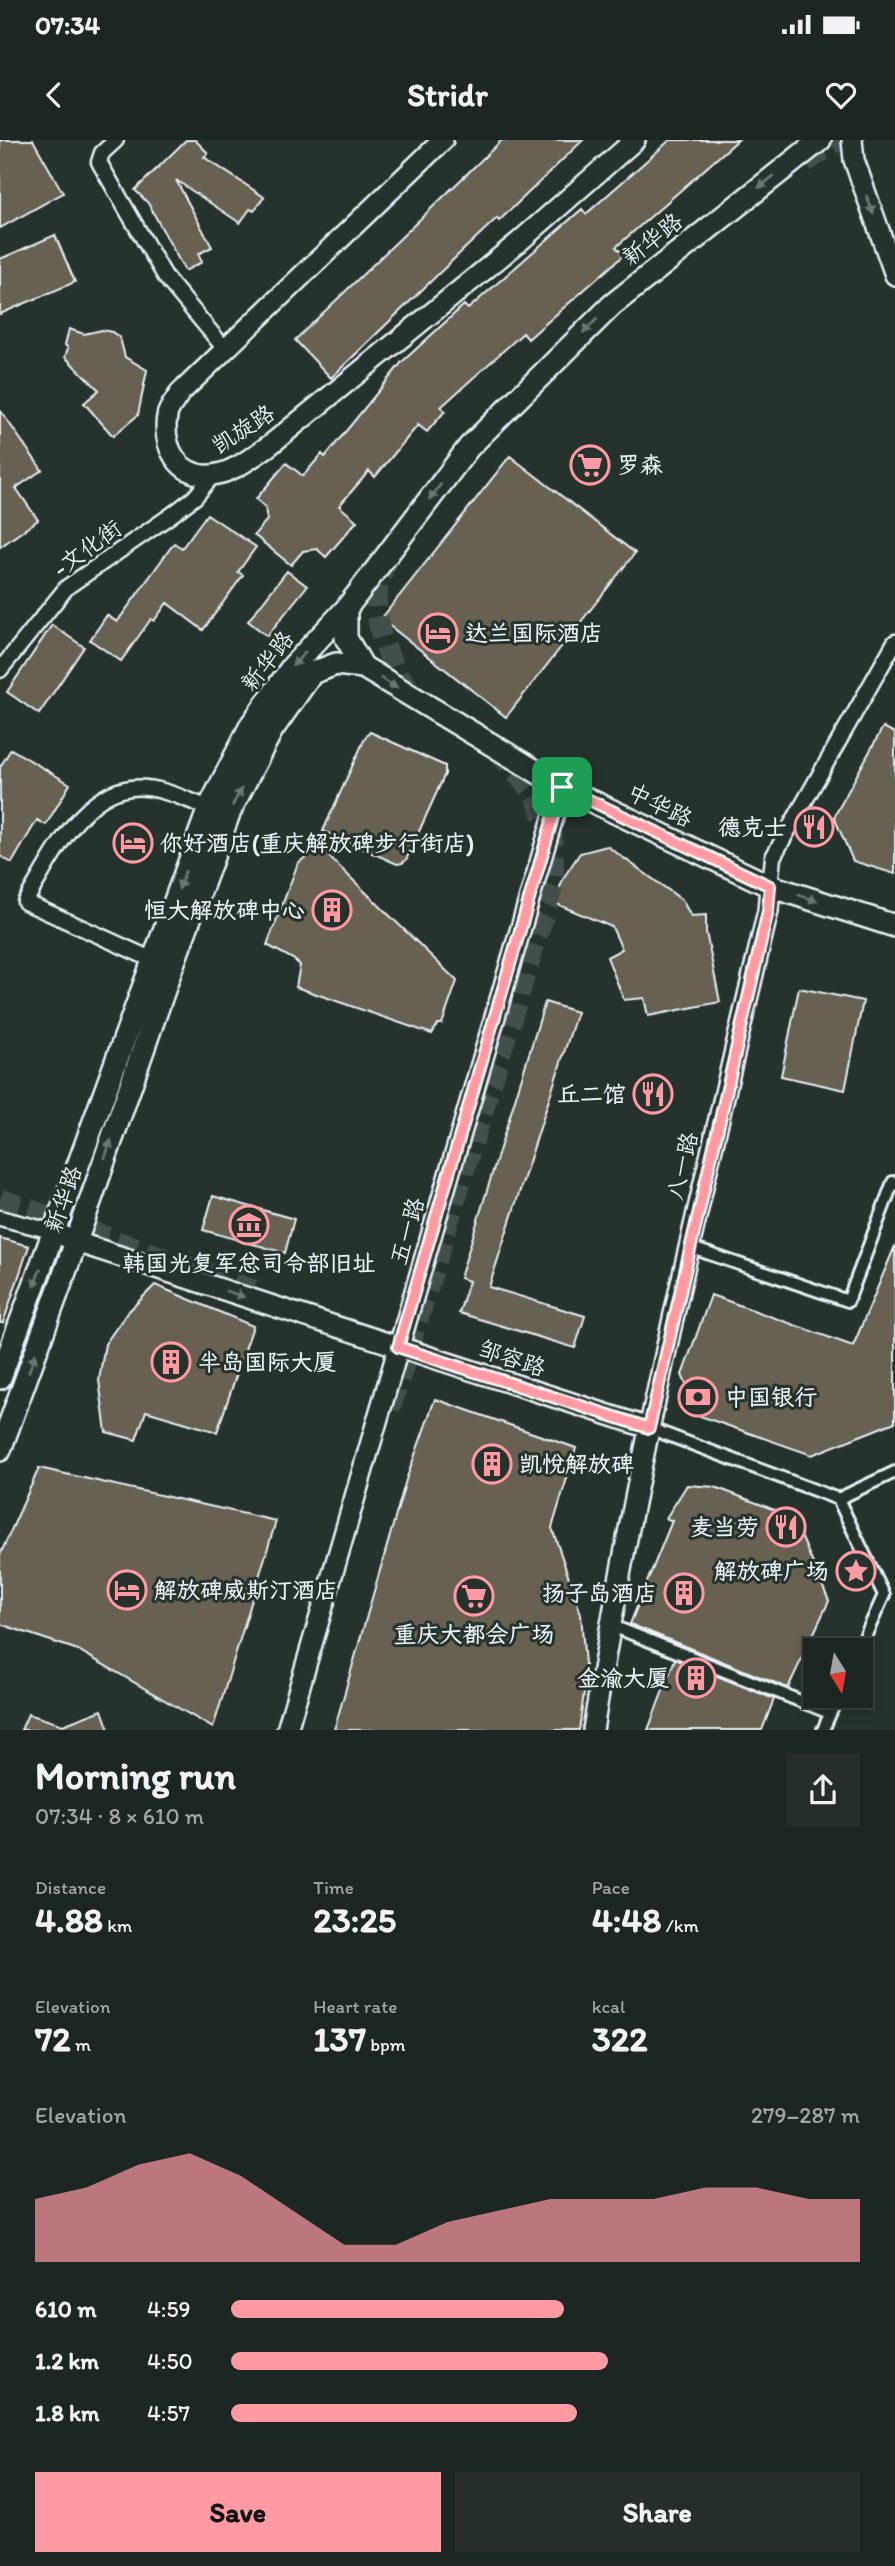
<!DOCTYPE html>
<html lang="en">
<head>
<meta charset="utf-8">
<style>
	body { margin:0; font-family:Itim,"LXGW WenKai TC",sans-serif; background:#252e2a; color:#f1f3f6; height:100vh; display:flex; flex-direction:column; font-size:26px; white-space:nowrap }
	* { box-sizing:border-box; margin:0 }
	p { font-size:23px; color:#a0a5a5 }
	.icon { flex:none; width:38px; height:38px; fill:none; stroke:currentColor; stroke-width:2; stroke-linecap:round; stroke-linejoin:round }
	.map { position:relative; height:1590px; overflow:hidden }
	.details { display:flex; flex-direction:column; background:#1c2622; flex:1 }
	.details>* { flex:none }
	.needle { width:46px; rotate:169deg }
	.tools { position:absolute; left:803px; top:1498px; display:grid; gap:14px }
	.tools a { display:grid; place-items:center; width:70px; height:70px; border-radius:0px; background:#1c2622; box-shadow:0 4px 10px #0003,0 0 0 2px #3a4340; font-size:35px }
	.pin { position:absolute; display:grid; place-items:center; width:60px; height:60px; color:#fff; margin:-30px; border-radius:14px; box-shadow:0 4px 10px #0006 }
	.round { display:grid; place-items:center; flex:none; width:74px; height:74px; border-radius:0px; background:#252e2a }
	.headline { display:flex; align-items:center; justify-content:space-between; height:119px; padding:0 35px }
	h1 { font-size:38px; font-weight:700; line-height:52px }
	.metrics { display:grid; grid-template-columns:repeat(3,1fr); gap:10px; height:119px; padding:7px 35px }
	.metrics div { display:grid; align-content:center }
	.metrics b { font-size:35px; font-weight:700 }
	.metrics small { font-size:19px; font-weight:400 }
	.metrics p { font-size:19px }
	.chart { height:196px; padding:14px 35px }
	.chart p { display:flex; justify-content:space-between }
	.chart svg { width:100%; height:126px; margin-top:7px; fill:#ff9aa2; opacity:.7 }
	.cta { display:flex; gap:14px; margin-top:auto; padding:14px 35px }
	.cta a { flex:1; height:80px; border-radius:0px; background:#ff9aa2; color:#111; font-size:28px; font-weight:700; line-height:80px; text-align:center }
	.cta a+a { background:#252e2a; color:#f1f3f6 }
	ul { padding:0 35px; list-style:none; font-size:23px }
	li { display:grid; grid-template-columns:112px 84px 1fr; align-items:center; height:52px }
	li i { height:18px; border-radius:9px; background:#ff9aa2 }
	.status { display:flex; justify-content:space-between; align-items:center; height:49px; padding:0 35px; background:#1c2622; direction:ltr }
	.status svg { height:19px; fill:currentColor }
	header { display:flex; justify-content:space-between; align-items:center; height:91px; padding:0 35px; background:#1c2622; font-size:32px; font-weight:700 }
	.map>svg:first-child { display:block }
	.building { fill:#686151; stroke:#e8f1f8; stroke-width:2 }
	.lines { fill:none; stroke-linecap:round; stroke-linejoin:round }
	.secondary-tunnel { stroke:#43504b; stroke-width:21; stroke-dasharray:21 10; stroke-linecap:butt }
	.pedestrian-casing { stroke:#e8f1f8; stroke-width:16 }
	.minor-casing { stroke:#e8f1f8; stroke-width:19 }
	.tertiary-casing { stroke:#e8f1f8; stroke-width:24 }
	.secondary-casing { stroke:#e8f1f8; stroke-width:26 }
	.pedestrian { stroke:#26332d; stroke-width:10 }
	.minor { stroke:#26332d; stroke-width:14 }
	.tertiary { stroke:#26332d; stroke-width:19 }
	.secondary { stroke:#26332d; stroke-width:21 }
	.oneway { fill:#6a7674 }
	.route-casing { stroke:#fff; stroke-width:14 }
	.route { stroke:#ff9aa2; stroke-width:9 }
	.labels { text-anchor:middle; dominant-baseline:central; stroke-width:6; stroke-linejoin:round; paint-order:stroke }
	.street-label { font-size:23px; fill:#e8f1f8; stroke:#26332d }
	.poi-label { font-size:23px; font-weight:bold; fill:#e8f1f8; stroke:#26332d; text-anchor:start }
</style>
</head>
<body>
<div class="status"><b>07:34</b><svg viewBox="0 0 49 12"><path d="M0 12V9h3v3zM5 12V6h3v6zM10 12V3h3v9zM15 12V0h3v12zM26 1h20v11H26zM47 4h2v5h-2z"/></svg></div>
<header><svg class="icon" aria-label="back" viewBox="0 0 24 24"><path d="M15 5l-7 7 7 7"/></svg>Stridr<svg class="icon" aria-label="heart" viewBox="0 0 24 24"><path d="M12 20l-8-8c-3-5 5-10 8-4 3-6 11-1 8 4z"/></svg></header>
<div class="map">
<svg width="895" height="1590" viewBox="0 0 895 1590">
	<rect width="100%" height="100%" fill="#26332d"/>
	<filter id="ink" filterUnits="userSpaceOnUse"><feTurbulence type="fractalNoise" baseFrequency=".0143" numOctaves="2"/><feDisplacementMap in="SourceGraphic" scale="14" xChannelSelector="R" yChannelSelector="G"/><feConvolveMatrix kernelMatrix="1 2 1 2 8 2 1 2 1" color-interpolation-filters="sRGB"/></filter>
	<g filter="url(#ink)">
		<path class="building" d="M0,0H33L63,53L0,88Z
			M186,0H195L208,13L204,17L264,57L254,71L250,69L240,83L176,40L212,107L198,114L202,122L185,131L148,63L135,50Z
			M502,0H583L499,81L497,78L458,115L331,238L295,200Z
			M670,0H738L616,107L624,115L528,199L523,193L441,267L445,271L427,292L418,285L375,337L369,331L339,366L357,381L326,417L317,409L303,411L291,425L254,395L267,380L265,367L256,359L286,323L303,336L322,314L325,317L402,222L464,165L468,169L582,69L586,74Z
			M55,95L75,142L0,174V119Z
			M69,189L84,194L102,190L112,192L120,198L125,217L147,230L138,275L113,296L84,263L99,250L65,217L68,208L65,205Z
			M0,270L42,330L16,348L38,380L0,407Z
			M510,316L635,413L506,577L381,479Z
			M207,374L256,407L238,432L243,435L203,490L167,463L154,481L151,479L121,521L90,500L107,475L117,482L174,403L182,408Z
			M287,431L307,446L267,496L248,481Z
			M52,485L84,507L39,574L7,552Z
			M883,587L895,593V734L853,721L834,677Z
			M370,592L445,626V634L406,720L402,723L397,724L323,691L365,598Z
			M11,609L70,644L46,685L37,680L12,723L0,716V627Z
			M607,706L682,760L691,776L706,775V792L720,862L648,876L644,858L624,860L607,817L622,809L612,787L554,763L564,737L580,713Z
			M319,707L457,841L442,884H438L432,894L296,847L300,825L293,819L267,805L298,723Z
			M799,848L863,861L845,950L781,936Z
			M545,862L577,872L489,1147L585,1176L575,1208L459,1173L469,1141L460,1138Z
			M213,1056L294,1079L285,1113L203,1090Z
			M0,1098L29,1106L3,1183H0Z
			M895,1106V1282L812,1315L700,1276L682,1235L711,1155L853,1206Z
			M155,1145L253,1186L217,1292L146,1271L136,1300L106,1292L99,1240L105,1204L127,1173Z
			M435,1259L576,1308L552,1388L581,1474L586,1538L579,1590H334L406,1340Z
			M39,1328L276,1381L213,1588L78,1510L0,1484V1415Z
			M687,1345L715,1347L793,1377L829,1461L788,1548L630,1484L672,1381L666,1378Z
			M675,1519L774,1559L762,1590H648Z
			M102,1570L109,1590H21L28,1574L63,1585Z"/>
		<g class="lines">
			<path class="secondary-tunnel" d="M806,22L839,0
				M389,417C361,464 385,523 418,560
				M0,1059L262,1153
				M390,1269L554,742L552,696L535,656L498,611"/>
			<g class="pedestrian-casing">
				<path id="pedestrian" d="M689,1107L848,1161L893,1042L895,1043
					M649,1288L838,1359L884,1455
					M838,1359L895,1332
					M610,1485L830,1573
					M859,1510L884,1455
					M823,1590L838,1556"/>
			</g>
			<g class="minor-casing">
				<path id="minor" d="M116,0L102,13L99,22L166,138L225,209
					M0,530L67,447L170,376L195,357L213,335
					M770,746L773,717L895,502
					M153,820L25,762C52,718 86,640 147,648C168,650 189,661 209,668
					M0,1078L55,1092"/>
			</g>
			<g class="tertiary-casing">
				<path id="tertiary" d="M443,0L180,253C176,260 168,268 167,276C162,306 178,338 212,335C233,333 252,317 270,305L520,101L635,0
					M852,0L854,20L895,135
					M55,1092L76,1102L649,1288
					M287,1590L562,647
					M593,1590C637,1314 704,1042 768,771L770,746"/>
			</g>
			<g class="secondary-casing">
				<path id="secondary" d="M346,469V498L363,527L562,647L770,746L895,786
					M0,1238L209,668L251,585L292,527L346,469L469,307L612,165L820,0
					M0,1310L76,1102L172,827L230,671L272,590L312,533L336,524L363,527"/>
			</g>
			<use href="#pedestrian" class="pedestrian"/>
			<use href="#minor" class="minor"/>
			<use href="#tertiary" class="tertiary"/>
			<use href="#secondary" class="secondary"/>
		</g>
		<defs><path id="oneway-solid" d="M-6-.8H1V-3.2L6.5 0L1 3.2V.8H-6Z" transform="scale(1.75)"/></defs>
		<g class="oneway">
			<use href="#oneway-solid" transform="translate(766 42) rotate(142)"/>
			<use href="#oneway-solid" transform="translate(870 65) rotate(70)"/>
			<use href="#oneway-solid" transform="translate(590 186) rotate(135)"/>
			<use href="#oneway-solid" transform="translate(435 352) rotate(127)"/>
			<use href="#oneway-solid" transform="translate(299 519) rotate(133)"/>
			<use href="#oneway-solid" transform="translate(389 543) rotate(31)"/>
			<use href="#oneway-solid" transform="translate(237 657) rotate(-62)"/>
			<use href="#oneway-solid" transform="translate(182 740) rotate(110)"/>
			<use href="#oneway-solid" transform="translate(808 758) rotate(18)"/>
			<use href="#oneway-solid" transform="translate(108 1009) rotate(-71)"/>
			<use href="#oneway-solid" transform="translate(37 1138) rotate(111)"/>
			<use href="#oneway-solid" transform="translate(235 1154) rotate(18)"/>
			<use href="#oneway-solid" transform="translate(32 1223) rotate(-70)"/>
		</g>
	</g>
	<g class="lines" filter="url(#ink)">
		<g class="route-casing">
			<path id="route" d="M562,647L770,746L768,771L649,1288L398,1207Z"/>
		</g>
		<use href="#route" class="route"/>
	</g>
	<defs>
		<g id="supermarket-ring" transform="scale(2.0125)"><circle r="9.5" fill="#26332d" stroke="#ff9aa2" stroke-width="1.5"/><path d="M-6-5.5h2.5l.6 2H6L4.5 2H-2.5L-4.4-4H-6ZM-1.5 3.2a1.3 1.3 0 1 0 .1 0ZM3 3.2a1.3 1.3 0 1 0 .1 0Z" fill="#ff9aa2"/></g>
		<g id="hotel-ring" transform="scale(2.0125)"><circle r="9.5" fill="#26332d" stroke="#ff9aa2" stroke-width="1.5"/><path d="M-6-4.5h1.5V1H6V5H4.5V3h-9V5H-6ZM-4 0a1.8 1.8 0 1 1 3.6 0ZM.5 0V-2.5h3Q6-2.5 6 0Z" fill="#ff9aa2"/></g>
		<g id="restaurant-ring" transform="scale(2.0125)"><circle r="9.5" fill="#26332d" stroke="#ff9aa2" stroke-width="1.5"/><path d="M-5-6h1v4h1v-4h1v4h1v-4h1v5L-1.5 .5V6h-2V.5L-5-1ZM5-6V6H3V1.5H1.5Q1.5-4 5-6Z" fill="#ff9aa2"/></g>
		<g id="building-ring" transform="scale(2.0125)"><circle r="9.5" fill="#26332d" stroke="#ff9aa2" stroke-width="1.5"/><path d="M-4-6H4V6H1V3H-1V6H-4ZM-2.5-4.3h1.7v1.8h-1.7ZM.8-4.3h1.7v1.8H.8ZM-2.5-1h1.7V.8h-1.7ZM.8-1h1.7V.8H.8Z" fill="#ff9aa2"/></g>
		<g id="museum-ring" transform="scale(2.0125)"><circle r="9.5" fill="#26332d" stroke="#ff9aa2" stroke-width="1.5"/><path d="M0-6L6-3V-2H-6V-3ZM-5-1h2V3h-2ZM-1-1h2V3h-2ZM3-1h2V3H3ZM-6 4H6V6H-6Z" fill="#ff9aa2"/></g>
		<g id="bank-ring" transform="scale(2.0125)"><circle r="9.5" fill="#26332d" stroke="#ff9aa2" stroke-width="1.5"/><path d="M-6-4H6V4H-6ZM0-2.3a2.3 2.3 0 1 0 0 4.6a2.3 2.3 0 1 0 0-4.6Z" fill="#ff9aa2"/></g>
		<g id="sight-ring" transform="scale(2.0125)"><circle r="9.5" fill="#26332d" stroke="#ff9aa2" stroke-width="1.5"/><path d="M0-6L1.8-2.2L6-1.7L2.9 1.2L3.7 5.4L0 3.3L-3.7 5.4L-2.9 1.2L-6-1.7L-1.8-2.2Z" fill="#ff9aa2"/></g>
	</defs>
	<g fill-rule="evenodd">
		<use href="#supermarket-ring" x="590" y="325"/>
		<use href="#hotel-ring" x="438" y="493"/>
		<use href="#restaurant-ring" x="814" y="687"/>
		<use href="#hotel-ring" x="133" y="703"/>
		<use href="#building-ring" x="332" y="770"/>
		<use href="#restaurant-ring" x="653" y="954"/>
		<use href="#museum-ring" x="249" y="1085"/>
		<use href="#building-ring" x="171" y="1222"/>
		<use href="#bank-ring" x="698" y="1257"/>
		<use href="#building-ring" x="492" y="1324"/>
		<use href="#restaurant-ring" x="786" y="1387"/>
		<use href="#sight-ring" x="856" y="1431"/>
		<use href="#hotel-ring" x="127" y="1450"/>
		<use href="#building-ring" x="684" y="1453"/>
		<use href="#supermarket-ring" x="474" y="1456"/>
		<use href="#building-ring" x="696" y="1538"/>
	</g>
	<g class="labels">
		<g class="street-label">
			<text transform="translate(652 99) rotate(-38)">新华路</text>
			<text transform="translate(243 289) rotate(-33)">凯旋路</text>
			<text transform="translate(87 408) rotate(-36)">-文化街</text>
			<text transform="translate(267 521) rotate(-52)">新华路</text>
			<text transform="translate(660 665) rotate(26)">中华路</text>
			<text transform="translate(682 1026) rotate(-77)">八一路</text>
			<text transform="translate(63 1059) rotate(-71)">新华路</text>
			<text transform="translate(407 1091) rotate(-74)">五一路</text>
			<text transform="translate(512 1218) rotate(18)">邹容路</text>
		</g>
		<g class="poi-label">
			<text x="617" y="325">罗森</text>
			<text x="465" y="493">达兰国际酒店</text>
			<text x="787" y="687" text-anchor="end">德克士</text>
			<text x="160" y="703">你好酒店(重庆解放碑步行街店)</text>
			<text x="305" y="770" text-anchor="end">恒大解放碑中心</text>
			<text x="626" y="954" text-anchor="end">丘二馆</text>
			<text x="249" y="1123" text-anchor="middle">韩国光复军总司令部旧址</text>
			<text x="198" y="1222">半岛国际大厦</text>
			<text x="725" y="1257">中国银行</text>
			<text x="519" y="1324">凯悦解放碑</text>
			<text x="759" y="1387" text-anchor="end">麦当劳</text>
			<text x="829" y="1431" text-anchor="end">解放碑广场</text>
			<text x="154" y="1450">解放碑威斯汀酒店</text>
			<text x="657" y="1453" text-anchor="end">扬子岛酒店</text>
			<text x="474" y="1494" text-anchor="middle">重庆大都会广场</text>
			<text x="669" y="1538" text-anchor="end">金渝大厦</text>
		</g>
	</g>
</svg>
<div class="tools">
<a><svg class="needle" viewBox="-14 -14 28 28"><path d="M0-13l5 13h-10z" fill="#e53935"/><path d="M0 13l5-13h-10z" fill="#a0a5a5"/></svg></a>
</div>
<div class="pin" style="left:562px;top:647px;background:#1e9e55"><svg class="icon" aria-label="arrive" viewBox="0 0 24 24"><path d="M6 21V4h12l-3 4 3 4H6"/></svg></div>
</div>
<section class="details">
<div class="headline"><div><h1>Morning run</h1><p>07:34 · 8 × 610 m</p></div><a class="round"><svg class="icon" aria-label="share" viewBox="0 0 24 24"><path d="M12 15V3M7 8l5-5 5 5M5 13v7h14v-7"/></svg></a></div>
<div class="metrics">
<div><p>Distance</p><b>4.88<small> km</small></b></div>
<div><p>Time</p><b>23:25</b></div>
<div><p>Pace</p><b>4:48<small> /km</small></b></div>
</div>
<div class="metrics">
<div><p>Elevation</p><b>72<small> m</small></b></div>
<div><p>Heart rate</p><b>137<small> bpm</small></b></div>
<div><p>kcal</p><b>322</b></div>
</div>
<div class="chart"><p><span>Elevation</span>279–287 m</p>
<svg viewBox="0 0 160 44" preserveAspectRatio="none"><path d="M0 44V22L10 18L20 10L30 6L40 14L50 26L60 38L70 38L80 30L90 26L100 22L110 22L120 22L130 18L140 18L150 22L160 22V44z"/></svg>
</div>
<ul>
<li><b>610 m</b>4:59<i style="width:53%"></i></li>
<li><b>1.2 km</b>4:50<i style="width:60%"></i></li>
<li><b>1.8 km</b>4:57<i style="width:55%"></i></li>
</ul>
<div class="cta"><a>Save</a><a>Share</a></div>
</section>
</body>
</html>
